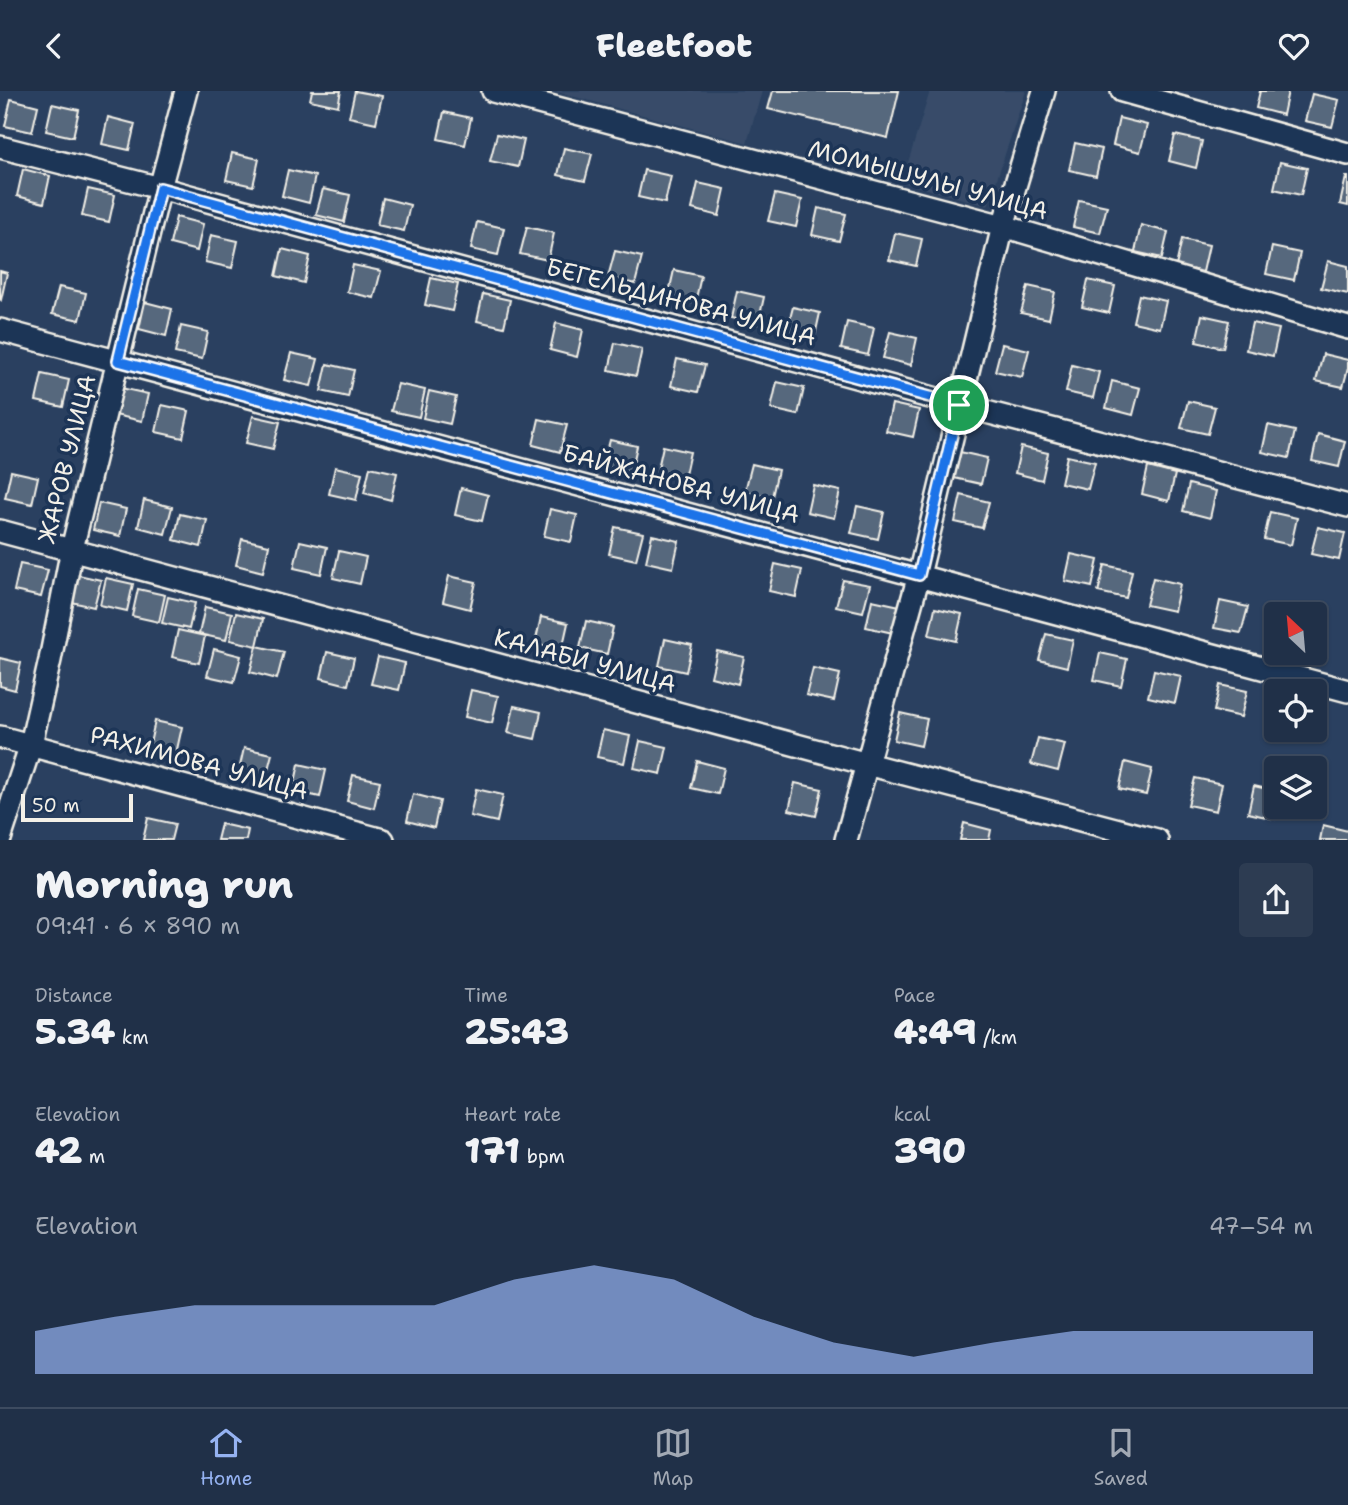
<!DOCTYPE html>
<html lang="en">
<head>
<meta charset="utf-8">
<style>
	body { margin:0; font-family:"Shantell Sans",sans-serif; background:#2d3c52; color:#f1f3f6; height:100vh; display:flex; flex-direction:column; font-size:26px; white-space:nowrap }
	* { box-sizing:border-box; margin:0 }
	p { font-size:23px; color:#a2a9b4 }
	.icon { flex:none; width:38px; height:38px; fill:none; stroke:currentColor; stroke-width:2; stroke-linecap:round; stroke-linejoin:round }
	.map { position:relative; height:749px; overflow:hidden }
	.sheet { display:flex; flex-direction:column; background:#203048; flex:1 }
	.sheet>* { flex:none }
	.needle { width:46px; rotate:334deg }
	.fabs { position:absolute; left:1264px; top:511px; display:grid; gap:14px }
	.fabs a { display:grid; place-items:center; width:63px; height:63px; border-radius:7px; background:#203048; box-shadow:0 2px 5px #0004,0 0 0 2px #3d4b60; font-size:35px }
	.scale { position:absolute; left:21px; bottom:18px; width:112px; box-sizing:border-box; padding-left:7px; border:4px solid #f4f1e8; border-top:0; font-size:19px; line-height:24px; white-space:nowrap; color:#f4f1e8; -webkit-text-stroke:5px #1d3557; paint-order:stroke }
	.pin { position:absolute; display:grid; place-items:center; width:60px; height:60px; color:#fff; margin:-30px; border:4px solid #fff; border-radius:50%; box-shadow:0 2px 7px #0007 }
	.round { display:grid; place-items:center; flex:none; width:74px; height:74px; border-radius:7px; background:#2d3c52 }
	.head { display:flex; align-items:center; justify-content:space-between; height:119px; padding:0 35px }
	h1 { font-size:38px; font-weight:800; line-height:52px }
	.figures { display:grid; grid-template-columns:repeat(3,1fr); gap:10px; height:119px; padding:7px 35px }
	.figures div { display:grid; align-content:center }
	.figures b { font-size:35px; font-weight:800 }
	.figures small { font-size:19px; font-weight:400 }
	.figures p { font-size:19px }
	.chart { height:196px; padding:14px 35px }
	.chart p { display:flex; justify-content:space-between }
	.chart svg { width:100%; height:126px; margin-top:7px; fill:#95b2f1; opacity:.7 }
	header { display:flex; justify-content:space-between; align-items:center; height:91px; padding:0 35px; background:#203048; font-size:32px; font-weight:800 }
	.dock { display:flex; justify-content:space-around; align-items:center; height:98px; border-top:2px solid #3d4b60; background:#203048; font-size:19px; color:#a2a9b4 }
	.dock a { display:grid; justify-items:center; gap:4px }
	.dock .active { color:#95b2f1 }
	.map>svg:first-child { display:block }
	.built { fill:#374c69 }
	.building { fill:#56677d; stroke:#f4f1e8; stroke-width:2 }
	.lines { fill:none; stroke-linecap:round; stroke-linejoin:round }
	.minor-casing { stroke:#f4f1e8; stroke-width:26 }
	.minor { stroke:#1d3557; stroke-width:21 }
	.route-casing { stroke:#fff; stroke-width:14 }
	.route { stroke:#1a73e8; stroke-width:9 }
	.labels { text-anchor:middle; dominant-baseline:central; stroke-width:7; stroke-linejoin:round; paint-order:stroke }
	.street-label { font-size:24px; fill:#f4f1e8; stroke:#1d3557 }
</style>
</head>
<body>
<header><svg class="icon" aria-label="back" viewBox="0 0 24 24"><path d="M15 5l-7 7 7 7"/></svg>Fleetfoot<svg class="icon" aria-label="heart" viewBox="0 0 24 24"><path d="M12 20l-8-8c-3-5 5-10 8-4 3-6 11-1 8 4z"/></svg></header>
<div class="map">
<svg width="1348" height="749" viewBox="0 0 1348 749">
	<rect width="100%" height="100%" fill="#2a4060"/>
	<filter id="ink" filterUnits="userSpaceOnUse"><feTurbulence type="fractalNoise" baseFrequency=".0143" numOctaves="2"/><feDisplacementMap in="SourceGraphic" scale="14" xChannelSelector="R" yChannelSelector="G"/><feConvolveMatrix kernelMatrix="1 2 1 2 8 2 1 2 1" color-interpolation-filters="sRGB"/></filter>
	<g filter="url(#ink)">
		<path class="built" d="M553,0H762L747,52Z
			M930,0H1026L988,115L902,91Z"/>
		<path class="building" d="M312,0H341L338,15L310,9Z
			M355,0L382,5L376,32L349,26Z
			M773,0H899L888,47L768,18Z
			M1260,0H1288L1283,24L1256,17Z
			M1312,3L1339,9L1332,36L1305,30Z
			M11,8L38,15L32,41L5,35Z
			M52,13L79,19L73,46L46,40Z
			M444,21L471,27L465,54L438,48Z
			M108,26L135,33L129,59L102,53Z
			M1119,27L1147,34L1140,61L1113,54Z
			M497,43L524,49L518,76L490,70Z
			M1175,44L1202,50L1196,77L1169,70Z
			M1075,52L1102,58L1096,85L1069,79Z
			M564,57L592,63L585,90L558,84Z
			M232,62L259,68L253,95L226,89Z
			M1280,71L1307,77L1301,104L1274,98Z
			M23,78L50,85L44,112L17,105Z
			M288,79L315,85L309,112L282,105Z
			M644,79L671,85L665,112L638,106Z
			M1346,86H1348V115L1340,113Z
			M698,92L725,98L719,125L692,118Z
			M88,98L115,104L109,131L82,125Z
			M323,98L350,104L344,131L316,124Z
			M775,103L802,109L796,136L768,130Z
			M383,107L410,114L404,140L377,134Z
			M1079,109L1107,115L1100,142L1073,136Z
			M818,117L846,123L839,150L812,144Z
			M176,126L203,133L197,160L170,153Z
			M477,131L504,137L498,164L471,158Z
			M1141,134L1168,141L1162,167L1135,161Z
			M527,136L554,142L548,169L520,163Z
			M895,142L922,148L916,175L889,169Z
			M211,144L238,150L232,177L205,171Z
			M1182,148L1209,154L1203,181L1176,175Z
			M1272,156L1300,162L1294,189L1266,183Z
			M282,158L310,165L304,192L276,185Z
			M615,160L642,166L635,193L608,186Z
			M1328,170L1348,175V203L1321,197Z
			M353,174L381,180L374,207L347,201Z
			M674,179L701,185L695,212L668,206Z
			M0,180L7,182L1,209L0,208Z
			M431,187L458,193L452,220L425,214Z
			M1088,189L1115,195L1109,222L1082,216Z
			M1028,195L1055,201L1049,228L1021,222Z
			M59,196L86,202L80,229L52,223Z
			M737,200L764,206L758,233L731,227Z
			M483,203L510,209L504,236L477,230Z
			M1139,204L1166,210L1160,237L1133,231Z
			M145,211L172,218L166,245L139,238Z
			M793,216L820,222L814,249L786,243Z
			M1202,224L1229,230L1223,257L1196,251Z
			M847,231L874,237L868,264L841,258Z
			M556,232L583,239L577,266L550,259Z
			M1252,232L1279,238L1273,265L1246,259Z
			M181,235L208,241L202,268L175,262Z
			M890,241L917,247L911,274L883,267Z
			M615,252L642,258L636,285L609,279Z
			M1002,253L1029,259L1022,286L995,280Z
			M291,262L318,268L311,295L284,289Z
			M1323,263L1348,269V277L1343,296L1316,290Z
			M677,268L705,274L698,301L671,295Z
			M327,273L354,279L348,306L321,300Z
			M1072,274L1099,281L1093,307L1066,301Z
			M42,283L69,289L63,316L36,310Z
			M1112,290L1140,297L1133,324L1106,317Z
			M777,291L804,297L798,324L771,318Z
			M398,293L425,299L419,326L391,320Z
			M121,297L148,303L142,330L115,324Z
			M429,300L456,306L450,333L423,327Z
			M1188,310L1215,316L1208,343L1181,337Z
			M892,313L919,319L913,346L886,340Z
			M162,314L189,320L183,347L156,341Z
			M253,325L280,331L273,358L246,352Z
			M539,328L567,334L560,361L533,354Z
			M1268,334L1295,340L1289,367L1262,361Z
			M1318,343L1345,350L1339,376L1312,370Z
			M610,349L637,355L631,382L603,376Z
			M663,355L690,361L684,388L657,382Z
			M1021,356L1048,362L1042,389L1015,382Z
			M960,361L987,367L981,393L954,387Z
			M1067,365L1095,371L1088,398L1061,392Z
			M752,373L778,379L772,406L745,400Z
			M335,376L362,382L356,409L329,403Z
			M370,376L397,382L391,409L364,402Z
			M1148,376L1175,383L1169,410L1142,403Z
			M11,380L38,386L32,413L5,407Z
			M1189,393L1216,400L1210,427L1183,420Z
			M813,394L840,400L834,427L807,421Z
			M461,397L488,404L482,430L455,424Z
			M961,404L989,411L982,437L955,431Z
			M144,409L172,416L165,443L138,436Z
			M99,412L126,418L120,445L93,439Z
			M857,415L884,421L878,448L851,442Z
			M550,418L577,424L571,451L544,445Z
			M1270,421L1297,427L1291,454L1264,448Z
			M180,423L207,429L201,456L174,449Z
			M615,436L643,442L636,469L609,463Z
			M1318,436L1345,442L1339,469L1311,463Z
			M652,444L679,450L673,477L646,471Z
			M242,448L269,454L263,481L236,474Z
			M300,450L327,456L321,483L294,477Z
			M339,460L366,466L360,493L333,487Z
			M1071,463L1098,469L1092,496L1065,490Z
			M20,473L48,479L41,506L14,500Z
			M775,473L802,479L796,506L769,500Z
			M1105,474L1132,480L1126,507L1098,501Z
			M74,483L101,489L94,516L67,510Z
			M449,485L476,491L470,518L443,511Z
			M106,487L133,493L127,520L100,514Z
			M1153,487L1180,493L1174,520L1146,514Z
			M843,489L870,494L863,521L836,515Z
			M138,498L165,504L159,531L132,525Z
			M168,506L195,512L189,538L162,532Z
			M872,509L900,515L893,542L866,536Z
			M1220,510L1248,516L1241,542L1214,537Z
			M205,516L232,522L226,549L199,543Z
			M935,517L962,523L956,550L929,544Z
			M236,522L263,528L257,555L230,549Z
			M541,526L568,532L562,559L535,553Z
			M586,530L613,536L607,563L580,557Z
			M178,539L205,545L199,572L172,566Z
			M1046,543L1073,549L1067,576L1039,569Z
			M665,548L692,554L686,581L659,575Z
			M257,555L284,561L277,588L250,581Z
			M214,558L241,565L234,591L207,585Z
			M717,560L744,566L738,593L711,586Z
			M327,561L354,567L348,594L321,587Z
			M1100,562L1127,568L1121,595L1094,589Z
			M378,566L405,572L399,599L371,593Z
			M0,567L21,572L15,599L0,595Z
			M813,577L840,583L834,610L806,604Z
			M1154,579L1181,585L1175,612L1148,606Z
			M1220,594L1247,600L1241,626L1214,620Z
			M471,599L498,605L492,632L465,626Z
			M1274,606L1276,607V635L1268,633Z
			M514,615L541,621L535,648L508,642Z
			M900,622L927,628L921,655L894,649Z
			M155,630L182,636L176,663L149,657Z
			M603,639L630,645L624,672L597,666Z
			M1038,647L1065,653L1058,680L1031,673Z
			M640,650L667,656L661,683L634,677Z
			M244,657L272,663L265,690L238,684Z
			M697,670L724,677L718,703L691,697Z
			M1125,671L1152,678L1146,704L1119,698Z
			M299,673L326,679L320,706L293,700Z
			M353,684L380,690L374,717L347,710Z
			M1195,687L1222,693L1216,720L1188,714Z
			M795,692L822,698L816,725L789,719Z
			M1254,695L1276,700V716H1278L1275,728L1248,722Z
			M476,698L503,704L497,731L470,725Z
			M413,703L440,710L434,737L407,730Z
			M148,727L175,733L171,749H143Z
			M964,732L991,739L989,749H960Z
			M221,733L248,739L246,749H217Z
			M1323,734L1348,740V749H1320Z"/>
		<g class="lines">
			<g class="minor-casing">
				<path id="minor" d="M493,0L1003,135L1348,237
					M1122,0L1348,63
					M0,56L160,97L959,314L1348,415
					M0,239L1348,600
					M0,440L867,673L1157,749
					M0,646L383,749
					M0,748L31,653L50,569L72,458L160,97L186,0
					M846,749L919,484L1003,135L1044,0"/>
			</g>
			<use href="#minor" class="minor"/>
		</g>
	</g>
	<g class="lines" filter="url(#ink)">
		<g class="route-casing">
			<path id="route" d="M160,97L959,314L919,484L118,270Z"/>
		</g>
		<use href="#route" class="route"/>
	</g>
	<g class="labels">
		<g class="street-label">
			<text transform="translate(928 89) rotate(15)">МОМЫШУЛЫ УЛИЦА</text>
			<text transform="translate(681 211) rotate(15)">БЕГЕЛЬДИНОВА УЛИЦА</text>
			<text transform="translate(67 368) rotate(-76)">ЖАРОВ УЛИЦА</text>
			<text transform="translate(681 393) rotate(15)">БАЙЖАНОВА УЛИЦА</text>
			<text transform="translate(585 570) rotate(15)">КАЛАБИ УЛИЦА</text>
			<text transform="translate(199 672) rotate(15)">РАХИМОВА УЛИЦА</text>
		</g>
	</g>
</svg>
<div class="fabs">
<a><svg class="needle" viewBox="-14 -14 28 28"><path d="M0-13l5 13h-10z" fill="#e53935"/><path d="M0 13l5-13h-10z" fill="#a2a9b4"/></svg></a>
<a><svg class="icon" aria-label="locate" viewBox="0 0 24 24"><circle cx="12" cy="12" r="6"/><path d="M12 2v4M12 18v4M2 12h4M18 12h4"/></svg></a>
<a><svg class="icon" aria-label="layers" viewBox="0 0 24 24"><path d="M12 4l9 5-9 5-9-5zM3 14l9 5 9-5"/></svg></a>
</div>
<div class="scale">50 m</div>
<div class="pin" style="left:959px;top:314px;background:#1e9e55"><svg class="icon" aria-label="arrive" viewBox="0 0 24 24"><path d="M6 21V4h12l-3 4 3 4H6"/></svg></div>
</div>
<section class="sheet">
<div class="head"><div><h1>Morning run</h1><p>09:41 · 6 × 890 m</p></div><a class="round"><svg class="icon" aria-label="share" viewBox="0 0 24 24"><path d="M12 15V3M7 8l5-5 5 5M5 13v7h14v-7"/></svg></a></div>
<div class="figures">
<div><p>Distance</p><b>5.34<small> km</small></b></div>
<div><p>Time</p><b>25:43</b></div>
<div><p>Pace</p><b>4:49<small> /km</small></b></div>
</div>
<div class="figures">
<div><p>Elevation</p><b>42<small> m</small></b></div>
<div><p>Heart rate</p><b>171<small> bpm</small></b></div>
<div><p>kcal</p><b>390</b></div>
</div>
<div class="chart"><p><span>Elevation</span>47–54 m</p>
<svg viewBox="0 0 160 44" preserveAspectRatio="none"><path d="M0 44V29L10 24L20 20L30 20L40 20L50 20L60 11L70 6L80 11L90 24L100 33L110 38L120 33L130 29L140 29L150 29L160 29V44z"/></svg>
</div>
</section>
<nav class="dock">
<a class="active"><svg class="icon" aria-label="home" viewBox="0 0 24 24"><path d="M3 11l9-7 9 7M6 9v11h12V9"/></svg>Home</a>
<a><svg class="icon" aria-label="map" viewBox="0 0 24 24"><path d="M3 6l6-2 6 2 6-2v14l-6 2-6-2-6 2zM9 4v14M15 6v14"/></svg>Map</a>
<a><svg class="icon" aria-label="saved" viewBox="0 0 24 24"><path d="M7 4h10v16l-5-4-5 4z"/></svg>Saved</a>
</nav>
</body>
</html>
